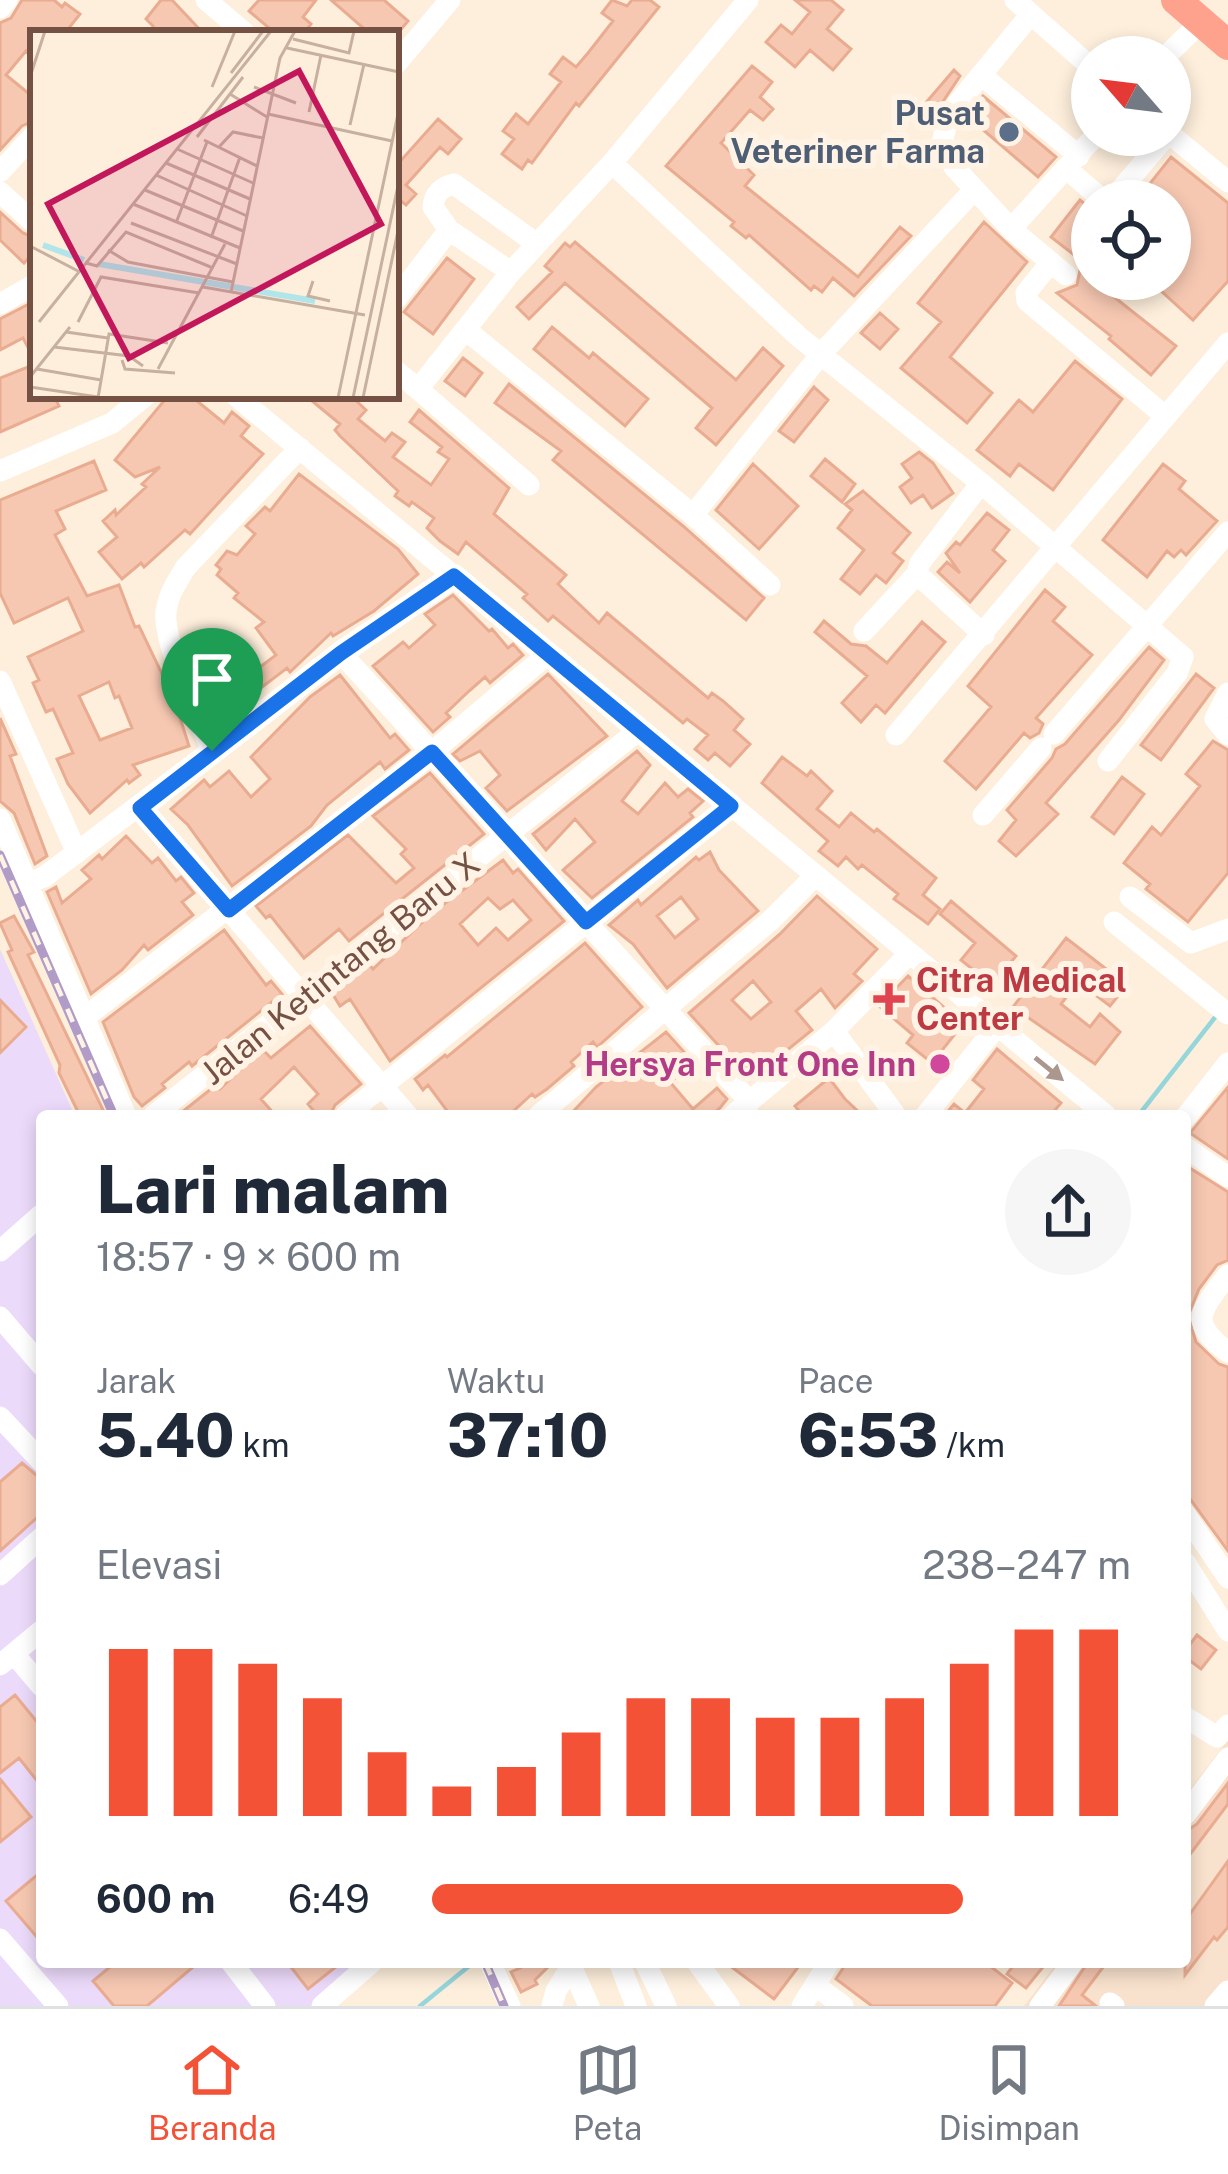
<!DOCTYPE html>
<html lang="id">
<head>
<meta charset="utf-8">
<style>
	body { margin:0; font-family:"Public Sans",sans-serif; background:#f6f6f7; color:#1f2937; height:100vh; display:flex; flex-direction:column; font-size:45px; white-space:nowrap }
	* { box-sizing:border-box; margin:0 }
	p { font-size:39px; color:#747a83 }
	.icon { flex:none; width:66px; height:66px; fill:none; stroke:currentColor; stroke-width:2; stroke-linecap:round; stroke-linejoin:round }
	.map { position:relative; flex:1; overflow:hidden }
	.drawer { position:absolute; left:36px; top:1110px; width:1155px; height:858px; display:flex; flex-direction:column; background:#fff; border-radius:12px; box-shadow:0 6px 18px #0003 }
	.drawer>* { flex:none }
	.needle { width:78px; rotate:298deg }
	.buttons { position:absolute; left:1071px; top:36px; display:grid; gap:24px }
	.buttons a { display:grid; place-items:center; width:120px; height:120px; border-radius:50%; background:#fff; box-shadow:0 6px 18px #0003; font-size:60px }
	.pin { position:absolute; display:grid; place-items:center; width:102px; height:102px; color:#fff; margin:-123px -51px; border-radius:50% 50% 50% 0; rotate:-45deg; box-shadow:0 0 12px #0007 }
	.pin .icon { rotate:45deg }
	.round { display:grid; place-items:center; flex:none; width:126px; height:126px; border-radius:63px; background:#f6f6f7 }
	.overview { display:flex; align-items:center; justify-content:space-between; height:204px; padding:0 60px }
	h1 { font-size:66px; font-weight:800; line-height:90px }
	.figures { display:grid; grid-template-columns:repeat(3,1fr); gap:18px; height:204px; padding:12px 60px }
	.figures div { display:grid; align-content:center }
	.figures b { font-size:60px; font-weight:800 }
	.figures small { font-size:33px; font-weight:400 }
	.figures p { font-size:33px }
	.chart { height:336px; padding:24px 60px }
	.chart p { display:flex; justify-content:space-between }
	.chart svg { width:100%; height:216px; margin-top:12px; stroke:#f45236; stroke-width:6 }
	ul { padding:0 60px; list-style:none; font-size:39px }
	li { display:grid; grid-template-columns:192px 144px 1fr; align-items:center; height:90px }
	li i { height:30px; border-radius:15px; background:#f45236 }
	.tab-bar { display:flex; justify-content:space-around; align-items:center; height:168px; border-top:3px solid #e0e1e3; background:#fff; font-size:33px; color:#747a83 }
	.tab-bar a { display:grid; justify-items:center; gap:6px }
	.tab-bar .selected { color:#f45236 }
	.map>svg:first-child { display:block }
	.residential { fill:#f8e2cd }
	.education { fill:#ecdafa }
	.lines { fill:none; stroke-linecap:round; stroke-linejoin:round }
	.stream { stroke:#95d6db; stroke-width:4.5 }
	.building { fill:#f6c8b2; stroke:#eaac91; stroke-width:3; fill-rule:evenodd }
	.minor { stroke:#fff; stroke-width:21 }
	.highway { stroke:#ffa28d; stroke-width:30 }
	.rail-casing { stroke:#b09cc7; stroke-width:9 }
	.rail { stroke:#fff3e5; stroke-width:4.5; stroke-dasharray:14; stroke-linecap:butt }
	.oneway { fill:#ac978f }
	.route-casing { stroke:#fff; stroke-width:24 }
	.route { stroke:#1a73e8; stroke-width:15 }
	.service-dot { fill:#5c6f8a; stroke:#fff3e5; stroke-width:4.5 }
	.health-dot { fill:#e0444e; stroke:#fff3e5; stroke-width:4.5 }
	.hotel-dot { fill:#d1479c; stroke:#fff3e5; stroke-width:4.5 }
	.labels { text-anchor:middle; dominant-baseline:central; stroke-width:12; stroke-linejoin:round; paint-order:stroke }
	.service-label { font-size:33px; font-weight:bold; fill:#4e5e75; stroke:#fff3e5; text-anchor:end }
	.street-label { font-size:33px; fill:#755144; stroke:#fff3e5 }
	.health-label { font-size:33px; font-weight:bold; fill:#be3a42; stroke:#fff3e5; text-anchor:start }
	.hotel-label { font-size:33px; font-weight:bold; fill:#b23c85; stroke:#fff3e5; text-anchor:end }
	.inset-river { fill:none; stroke:#b0e5e9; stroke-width:6 }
	.inset-road { fill:none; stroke:#c7b09f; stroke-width:3 }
	.view { fill:#c2185b; fill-opacity:0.15; stroke:#c2185b; stroke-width:6 }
	.inset-edge { fill:none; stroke:#755144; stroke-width:6 }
</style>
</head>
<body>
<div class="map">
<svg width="1228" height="2006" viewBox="0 0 1228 2006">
	<rect width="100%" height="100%" fill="#feefdc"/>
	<path class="residential" d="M1228,1740V2006H1024L1058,1962H1185V1796Z"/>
	<path class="education" d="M0,949L75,1116H42V1962H387L336,2006H0Z"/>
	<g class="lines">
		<path class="stream" d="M1138,1116L1216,1016
			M420,2006L474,1962"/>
	</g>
	<path class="building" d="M22,0H54L62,7L65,3L80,14L65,33H33V57L26,51L6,75L33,97V121L22,126L0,150V23L11,18Z
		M161,0H172L203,33H147L153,26L146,19Z
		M259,0H316L303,17L311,24L304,33H275L249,11Z
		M331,0H384L408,21L398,33H369Z
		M612,0L627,6L632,0H650L659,7L579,106L576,103L532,163L528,160L522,169L502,154L514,139L503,131L516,114L528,124L561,82L550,74L563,57L576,67L588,53L613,21L602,13Z
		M795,0H831L843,10L827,29L851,49L833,70L810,50L795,67L766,42L781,25L792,34L810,12Z
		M752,66L772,82L760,97L773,109L763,120L750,110L721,143L754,175L745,186L858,277L900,227L911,236L854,296L833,278L822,292L814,286L811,290L749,235L746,238L731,226L734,222L666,166Z
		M954,70L960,76L934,115L923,106Z
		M983,96L1056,157L1038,177L967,116Z
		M438,119L461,139L448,154L440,147L406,185L416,194L406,205L396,197V166Z
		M1171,157L1228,203V281L1193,320L1158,288L1170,279V201H1136Z
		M1080,200L1092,210V240L1078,258L1051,237Z
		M0,212L23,233L33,237V253L24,263L0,240Z
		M984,222L1027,262L950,357L992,393L967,423L901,368L941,322L918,303Z
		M575,242L736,380L763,348L783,366L716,445L696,428L712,408L565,283L529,319L517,307L552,272L545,266L565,243L570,247Z
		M447,258L474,279L433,334L404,312Z
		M1080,270L1176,346L1151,375L1109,339L1111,336L1057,293L1077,285Z
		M33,302V357L23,338L0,350V319Z
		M880,313L898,329L880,349L861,333Z
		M552,327L589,358L593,353L648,399L625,426L534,349Z
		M463,358L482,373L465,396L445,381Z
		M1075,361L1122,399L1053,490L1019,464L1010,476L977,450L1019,400L1033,412Z
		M33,365V396H54L59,406L0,432V378Z
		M509,384L683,526L764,598L746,620L553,460L561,451L495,403Z
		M814,387L828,400L794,442L779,431Z
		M168,396H191L224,423L232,412L249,426L241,436L263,454L190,534L185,530L144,567L141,563L122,579L99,552L117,537L103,521L115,510L116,515L146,487L142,484L160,467L135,477L115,460Z
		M306,396H351L366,410L358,419L385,441L392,433L405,442L393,457L431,485L449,459L438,452L442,447L410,422L419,410L509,488L494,514L566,575L558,584L599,623L607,613L708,698L712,693L723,701L743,719L734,730L750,744L730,766L715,753L708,760L695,749L708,735L687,719L683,723L553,616L548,621L523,598L527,594L466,542L458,554L440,541L427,528L434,518L412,502L409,506L395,496L398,491L340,436L335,430L340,424Z
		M919,452L933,463L953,493L932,508L923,495L911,503L900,487L912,478L902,464Z
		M825,459L855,484L842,502L811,476Z
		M94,461L106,490L56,511L65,529L55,535L87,596L119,585L135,627L139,626L174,699L189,746L133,765L140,775L129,783L127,780L90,813L68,784L57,759L73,753L53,709L46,712L33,683L39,680L28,657L83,631L68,598L14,623L0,593V500ZM109,682L115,698L119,696L132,728L100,740L79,696Z
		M753,464L798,506L759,549L716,510Z
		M1163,464L1185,481L1179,489L1217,521L1186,555L1181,550L1174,557L1167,551L1147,577L1103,540Z
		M299,474L398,549L418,574L374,611L333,636L331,633L290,672L287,668L232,710L222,696L276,655L256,628L264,622L234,598L238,593L217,575L221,569L216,565L227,551L237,555L255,534L246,526L265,507L270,511Z
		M863,491L910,533L893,553L903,561L886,583L876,575L860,594L841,579L864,550L838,528L852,510L845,504Z
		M987,513L1009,530L993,550L1005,561L970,602L938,572L947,562L960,573L946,553L956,542L960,545Z
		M1045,590L1065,607L1053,621L1092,655L1036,718L1043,724L1039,733L1030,738L1024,733L976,789L945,761L991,707L968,686Z
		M453,595L489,631L492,629L508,648L513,644L523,655L490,683L485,677L469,691L446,713L450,717L433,732L373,666L403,642L409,648L435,625L425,614Z
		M824,621L851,644L866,646L887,663L922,622L945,642L885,713L876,705L861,722L842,703L867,676L815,632Z
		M1149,647L1164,660L1119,720L1046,803L1058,814L1016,856L999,841L1016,820L1007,810L1052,758L1056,749L1065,744Z
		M548,674L607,736L507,811L486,788L500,775L480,751L460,761L453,754Z
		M1196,674L1214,688L1161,760L1141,745Z
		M340,675L390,738L395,734L409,750L385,769L380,762L327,805L311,826L232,886L188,825L171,809L204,780L210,787L229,771L251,797L270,779L251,757L310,697Z
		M0,718L16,754L10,756L47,856L35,864L14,813L0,801Z
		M1213,741L1228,750V873L1188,922L1146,889L1150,884L1124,863L1152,827L1161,835L1200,786L1186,774Z
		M637,751L650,765L622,801L638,814L665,783L678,797L688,789L703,801L690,813L693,817L592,898L563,870L595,842L575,819L546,850L533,834Z
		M782,757L807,776L811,771L832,791L817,809L839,827L851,813L874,832L877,829L936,878L923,895L940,909L928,924L894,899L898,894L862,865L858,869L846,857L838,866L819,851L828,841L762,783Z
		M430,773L484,834L349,941L339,929L304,958L270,915L266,918L256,906L348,835L396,883L414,868L401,854L406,849L373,816Z
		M1122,777L1144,794L1114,834L1092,817Z
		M126,836L152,863L158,858L176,881L181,877L194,893L182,902L193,915L148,950L144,945L122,970L91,994L47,892L56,887L62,903L91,879L82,870L99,855L102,859Z
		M710,852L719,870L758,911L667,988L633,944L609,925L638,900L641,905L696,857L699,860ZM681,897L698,919L675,938L657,916Z
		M503,860L513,873L518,869L564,921L390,1061L350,999L340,1006L332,993L369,964L373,969L432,913ZM488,898L500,909L513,900L531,920L508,940L496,928L478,945L460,924Z
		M817,896L877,949L854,974L862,981L835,1008L821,989L796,1011L812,1030L750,1080L689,1013L780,934ZM753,981L771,1002L751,1019L732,1000Z
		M951,901L1016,956L992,985L961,960L975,943L940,914Z
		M14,916L34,952L28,955L106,1116H80L59,1073L60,1065L8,952L12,950L0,923Z
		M224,930L266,985L271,981L282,994L192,1066L189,1062L162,1084L165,1088L142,1106L134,1097L103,1022Z
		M1066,938L1127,985L1110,1006L1078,982L1061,1004L1090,1027L1100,1014L1120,1032L1095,1064L1013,1007Z
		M585,943L642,1007L597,1047L593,1042L571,1062L574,1066L547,1089L535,1097L532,1094L508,1116H451L428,1085L423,1090L415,1079L445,1055L447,1057Z
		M908,976L963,1024L932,1063L907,1043L913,1035L879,1006Z
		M0,1000L26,1027L0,1053Z
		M310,1026L361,1084L335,1105L330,1116H318L308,1104L318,1094L294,1067L261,1099L276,1116H177L216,1085L220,1089L262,1049L271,1058Z
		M666,1032L694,1063L670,1082L693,1109L717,1088L727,1099L720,1108L710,1116H569L596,1087Z
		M997,1049L1061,1103L1050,1116H944L954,1104L965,1113L984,1089L973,1080Z
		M829,1078L845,1099L863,1116H803L795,1106Z
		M1228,1087V1159L1190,1133Z
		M1185,1165L1228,1192V1260L1217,1265L1199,1289L1188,1316L1196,1342L1219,1364L1228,1367V1551L1185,1492Z
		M22,1463L42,1480V1513L0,1551V1482Z
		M1197,1635L1216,1650L1201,1669L1185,1657V1651Z
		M15,1695L42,1728V1787L19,1758L0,1773V1707Z
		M0,1779L31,1817L0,1842Z
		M1228,1783V1804L1185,1861V1832L1197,1824Z
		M1228,1861V1927L1217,1940L1214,1937L1185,1975V1921Z
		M42,1871V1943L6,1901Z
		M116,1962H199L147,2006H114L93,1981Z
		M287,1962H342L308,1989Z
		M515,1962H553L535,1980L537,1984L521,1992L511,1972L520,1968Z
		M725,1962H802L774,1999Z
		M847,1962H985L1012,1983L995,2006H872L836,1979Z
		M1016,1962H1047L1026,1988L1007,1974Z
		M1088,1962H1107L1082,1995L1096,2006H1059Z"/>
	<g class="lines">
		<path class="minor" d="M206,0L245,33
			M1015,0L1092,68
			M0,8L7,0
			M1031,14L981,75L1079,156
			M1165,57L1201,22
			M396,64L450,0
			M981,75L950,113L942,142L954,167L1011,229
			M1170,134L1228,182
			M612,163L799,337L981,483L1183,657L1177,673L1108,761
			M1067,169L1104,201
			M0,172L33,136
			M0,192L33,222
			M1111,201L1167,135
			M1051,262L1026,293L1027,301L1165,416
			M511,272L449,230L433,207C434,194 442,186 454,184L537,244
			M1066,275L1011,229L1096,135
			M396,299L449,230
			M0,304L33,285
			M466,330L693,515L770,585
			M396,371L418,389
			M236,396L1107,1116
			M0,471L112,423L145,396
			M529,485L418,389L511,272L612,163L748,0
			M693,515L821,354L974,190
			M917,574L984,635
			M864,631L917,574L920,563L981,483
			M341,653L750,1102
			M0,681L77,853
			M1228,693L1215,719L1228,735
			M1054,734L1228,532
			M896,735L1228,343
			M212,751C199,718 163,644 166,612C168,595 177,581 186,567L300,448
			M140,808L408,1116
			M983,815L1041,748
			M0,819L126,1116
			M28,883L44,877L341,653L454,576
			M1130,897L1191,943L1228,929
			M1114,922L1228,1014
			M85,1017L432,752L548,654
			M834,1031L896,1116
			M153,1116L639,730
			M345,1116L731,806
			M538,1116L771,920L815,876
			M732,1116L834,1031L909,954
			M925,1116L997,1026
			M1185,1118L1228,1063
			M1185,1147L1228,1177
			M0,1251L42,1214
			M1228,1275C1201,1310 1187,1322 1228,1352
			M0,1317L42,1366
			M0,1417L42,1462
			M1185,1514L1228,1578
			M1185,1562L1228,1631
			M0,1575L42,1537
			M14,1654L42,1687
			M0,1665L42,1630
			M1185,1717L1217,1737L1228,1725
			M1185,1815L1228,1758
			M0,1939L58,2006
			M231,1962L265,2006
			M490,1962L510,2006
			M619,1962L636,2006
			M645,1962L666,2006
			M697,1962L729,2006
			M571,1966L589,2006
			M816,1986L843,2006
			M1110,2003L1114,2006
			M322,2006L372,1962
			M552,2006L556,1991L574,1962
			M802,2006L829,1962
			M1040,2006L1073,1962
			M1215,2006L1228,1991"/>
		<path class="highway" d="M1176,0L1228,45"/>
		<g class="rail-casing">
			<path id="rail" d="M0,855L114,1116
				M485,1962L504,2006"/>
		</g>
		<use href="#rail" class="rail"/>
	</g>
	<defs><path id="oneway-solid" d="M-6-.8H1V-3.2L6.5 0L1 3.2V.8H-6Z" transform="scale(3)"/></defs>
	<use class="oneway" href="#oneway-solid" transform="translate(1049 1069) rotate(39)"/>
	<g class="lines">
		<g class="route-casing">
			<path id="route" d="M454,576L731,806L586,922L432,752L229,910L140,808L341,653Z"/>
		</g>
		<use href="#route" class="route"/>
	</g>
	<circle class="service-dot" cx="1009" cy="132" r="12"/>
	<path class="health-dot" d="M883 981h12v12h12v12h-12v12h-12v-12h-12v-12h12z"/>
	<circle class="hotel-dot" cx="940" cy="1064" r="12"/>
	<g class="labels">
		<g class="service-label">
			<text x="985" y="113">Pusat<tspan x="985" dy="38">Veteriner Farma</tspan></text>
		</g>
		<g class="street-label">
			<text transform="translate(340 968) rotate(-39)">Jalan Ketintang Baru X</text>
		</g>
		<g class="health-label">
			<text x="916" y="980">Citra Medical<tspan x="916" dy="38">Center</tspan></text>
		</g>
		<g class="hotel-label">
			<text x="916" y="1064">Hersya Front One Inn</text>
		</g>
	</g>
	<g transform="translate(30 30)">
		<rect width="369" height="369" fill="#feefdc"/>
		<path class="inset-river" d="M13,215L54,230M69,234L285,271"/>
		<path class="inset-road" d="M263,9L319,23L324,1M257,18L369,42M201,43L233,1M0,47L15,1M182,57L205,1M224,57L266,73M200,64L237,87M279,82L291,25M238,84L362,111M320,95L334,34M167,107L213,47M174,110L227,136M189,117L203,102L233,108M147,119L223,153M136,133L220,169M126,145L217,186M115,160L213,201M103,174L210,218M101,193L207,234M146,193L177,112M181,208L210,127M0,216L48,241M78,220L98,232L203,252M56,233L67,236L96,202L183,238M283,251L278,266L300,271M173,257L335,285M201,262L250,28L265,1M9,292L241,1M48,292L71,247L169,263M36,302L78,308M24,317L99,326L113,336M92,330L95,339L145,343M7,339L71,350M128,339L195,214M0,347L40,297M0,357L68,367M68,368L79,304L138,313M308,368L369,79M323,368L369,151M333,368L369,196"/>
		<path class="view" d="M269,41L351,194L99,328L18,174Z"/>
		<rect width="369" height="369" class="inset-edge"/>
	</g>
</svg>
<div class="buttons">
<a><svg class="needle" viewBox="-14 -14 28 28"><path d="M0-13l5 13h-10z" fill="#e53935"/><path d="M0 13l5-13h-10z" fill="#747a83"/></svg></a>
<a><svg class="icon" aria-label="locate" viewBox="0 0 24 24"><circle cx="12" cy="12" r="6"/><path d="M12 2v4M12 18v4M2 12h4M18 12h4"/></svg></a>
</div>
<div class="pin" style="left:212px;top:751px;background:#1e9e55"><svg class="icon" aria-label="arrive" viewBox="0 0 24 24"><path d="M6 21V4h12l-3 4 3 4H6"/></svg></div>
<section class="drawer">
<div class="overview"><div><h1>Lari malam</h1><p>18:57 · 9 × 600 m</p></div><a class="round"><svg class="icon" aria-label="share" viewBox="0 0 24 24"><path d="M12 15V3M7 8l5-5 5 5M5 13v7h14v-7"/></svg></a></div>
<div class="figures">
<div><p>Jarak</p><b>5.40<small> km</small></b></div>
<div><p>Waktu</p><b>37:10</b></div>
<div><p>Pace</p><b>6:53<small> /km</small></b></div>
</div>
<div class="chart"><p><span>Elevasi</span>238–247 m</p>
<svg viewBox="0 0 160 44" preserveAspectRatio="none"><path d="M5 44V10M15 44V10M25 44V13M35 44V20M45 44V31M55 44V38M65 44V34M75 44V27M85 44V20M95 44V20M105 44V24M115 44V24M125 44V20M135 44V13M145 44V6M155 44V6"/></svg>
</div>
<ul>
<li><b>600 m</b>6:49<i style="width:76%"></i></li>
</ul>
</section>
</div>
<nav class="tab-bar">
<a class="selected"><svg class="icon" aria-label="home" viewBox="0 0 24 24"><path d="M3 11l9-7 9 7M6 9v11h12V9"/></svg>Beranda</a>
<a><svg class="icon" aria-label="map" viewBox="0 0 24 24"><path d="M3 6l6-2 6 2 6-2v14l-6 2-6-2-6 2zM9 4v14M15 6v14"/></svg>Peta</a>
<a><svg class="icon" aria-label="saved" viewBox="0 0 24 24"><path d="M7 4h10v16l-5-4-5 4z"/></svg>Disimpan</a>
</nav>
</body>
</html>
